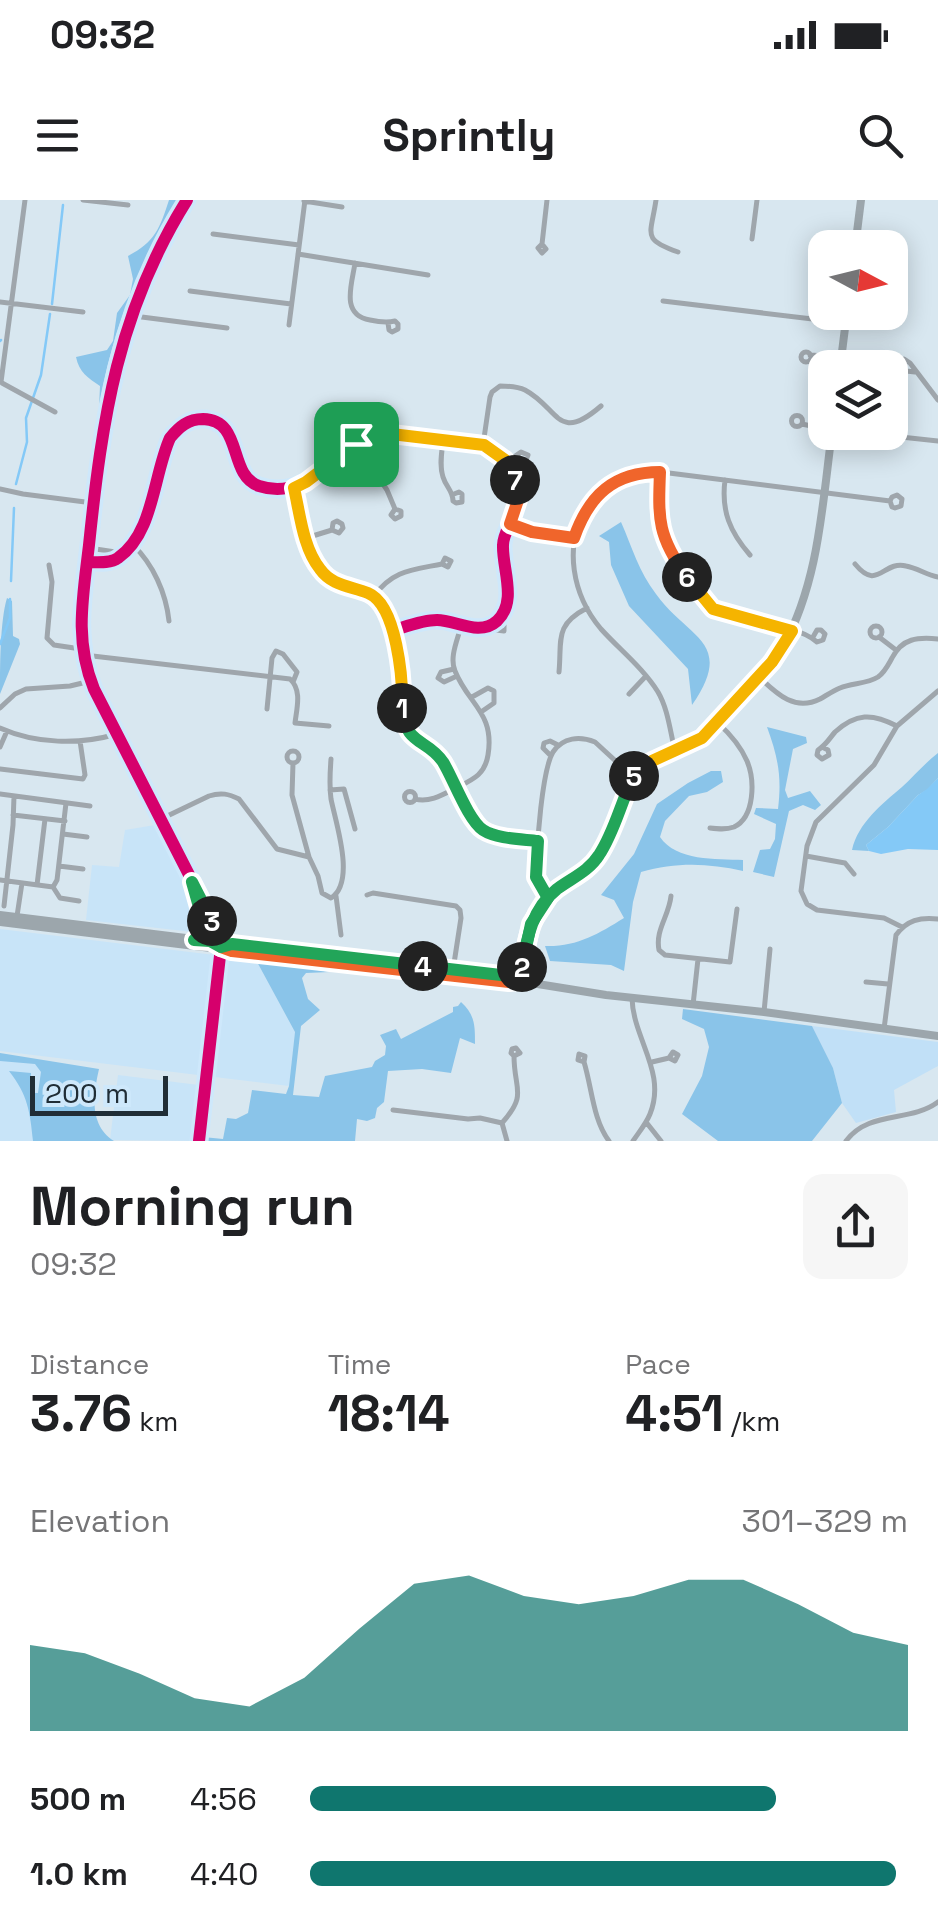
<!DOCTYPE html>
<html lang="en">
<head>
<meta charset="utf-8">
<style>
	body { margin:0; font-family:"Space Grotesk",sans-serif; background:#f6f6f6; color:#202124; height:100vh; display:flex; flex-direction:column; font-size:38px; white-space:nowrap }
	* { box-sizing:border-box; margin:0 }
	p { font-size:32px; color:#757577 }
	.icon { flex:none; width:55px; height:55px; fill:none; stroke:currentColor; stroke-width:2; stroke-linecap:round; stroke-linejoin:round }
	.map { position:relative; height:941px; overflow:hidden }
	.side { display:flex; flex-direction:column; background:#fff; flex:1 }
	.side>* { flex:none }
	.needle { width:65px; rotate:97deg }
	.controls { position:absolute; left:808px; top:30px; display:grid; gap:20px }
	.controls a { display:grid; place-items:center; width:100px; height:100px; border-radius:20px; background:#fff; box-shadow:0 5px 25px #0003; font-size:50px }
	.scale { position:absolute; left:30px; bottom:25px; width:138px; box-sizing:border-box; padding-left:10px; border:5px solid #202d36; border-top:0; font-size:28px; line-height:35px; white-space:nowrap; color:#202d36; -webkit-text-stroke:8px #cee8fb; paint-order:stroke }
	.pin { position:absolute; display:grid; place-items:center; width:85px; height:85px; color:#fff; margin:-42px; border-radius:20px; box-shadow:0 5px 15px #0006 }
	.km { position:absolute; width:50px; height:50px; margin:-25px; border-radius:50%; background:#222; color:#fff; font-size:28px; line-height:50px; text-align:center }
	.round { display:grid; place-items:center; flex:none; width:105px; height:105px; border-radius:20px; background:#f6f6f6 }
	.summary { display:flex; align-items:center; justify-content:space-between; height:170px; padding:0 30px }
	h1 { font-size:55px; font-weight:700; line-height:75px }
	.metrics { display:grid; grid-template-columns:repeat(3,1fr); gap:15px; height:170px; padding:10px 30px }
	.metrics div { display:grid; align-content:center }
	.metrics b { font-size:50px; font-weight:700 }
	.metrics small { font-size:28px; font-weight:400 }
	.metrics p { font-size:28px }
	.chart { height:280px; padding:20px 30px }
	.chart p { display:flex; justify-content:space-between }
	.chart svg { width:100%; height:180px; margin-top:10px; fill:#0f766e; opacity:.7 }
	ul { padding:0 30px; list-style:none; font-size:32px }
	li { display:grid; grid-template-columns:160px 120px 1fr; align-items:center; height:75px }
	li i { height:25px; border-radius:12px; background:#0f766e }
	.status { display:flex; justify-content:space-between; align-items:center; height:70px; padding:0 50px; background:#fff; direction:ltr }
	.status svg { height:28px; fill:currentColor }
	header { display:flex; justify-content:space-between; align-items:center; height:130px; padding:0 30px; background:#fff; font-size:45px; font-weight:700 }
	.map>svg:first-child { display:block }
	.built { fill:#c8e4f8 }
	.green { fill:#c1e0f7 }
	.forest { fill:#8ac4e9 }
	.water { fill:#84c9f7 }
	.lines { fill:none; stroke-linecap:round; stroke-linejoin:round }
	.stream { stroke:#84c9f7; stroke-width:2.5 }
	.street { stroke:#9fa6ac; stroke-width:5 }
	.secondary { stroke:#9ca6ac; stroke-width:8 }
	.cycleway-casing { stroke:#cee8fb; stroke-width:19 }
	.cycleway { stroke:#d6006c; stroke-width:12 }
	.split-1-casing { stroke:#fff; stroke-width:20 }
	.split-2-casing { stroke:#fff; stroke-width:20 }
	.split-3-casing { stroke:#fff; stroke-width:20 }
	.split-4-casing { stroke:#fff; stroke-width:20 }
	.split-5-casing { stroke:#fff; stroke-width:20 }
	.split-6-casing { stroke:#fff; stroke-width:20 }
	.split-7-casing { stroke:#fff; stroke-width:20 }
	.split-8-casing { stroke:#fff; stroke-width:20 }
	.split-1 { stroke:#f5b400; stroke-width:12 }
	.split-2 { stroke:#22a559; stroke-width:12 }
	.split-3 { stroke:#f0652b; stroke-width:12 }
	.split-4 { stroke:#22a559; stroke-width:12 }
	.split-5 { stroke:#22a559; stroke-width:12 }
	.split-6 { stroke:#f5b400; stroke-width:12 }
	.split-7 { stroke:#f0652b; stroke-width:12 }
	.split-8 { stroke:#f5b400; stroke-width:12 }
</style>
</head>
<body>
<div class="status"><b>09:32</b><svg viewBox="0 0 49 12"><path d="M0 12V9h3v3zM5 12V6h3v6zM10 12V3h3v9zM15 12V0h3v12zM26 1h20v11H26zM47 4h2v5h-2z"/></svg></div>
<header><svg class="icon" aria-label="menu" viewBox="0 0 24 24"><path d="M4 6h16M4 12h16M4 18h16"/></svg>Sprintly<svg class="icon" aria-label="search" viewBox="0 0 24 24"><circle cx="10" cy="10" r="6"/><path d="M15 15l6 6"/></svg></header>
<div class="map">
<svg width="938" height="941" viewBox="0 0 938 941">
	<rect width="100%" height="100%" fill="#d8e7f0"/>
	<path class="built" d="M155,625L200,713L193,732L86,720L92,665L119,667L125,630Z
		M0,729L256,760L295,832L289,886L0,851Z
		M0,858L62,865L55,941H0Z
		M118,875L199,885L193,941L110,940Z"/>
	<path class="green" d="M812,826L938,842V866L894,890L896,912L856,923L842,903L833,868Z"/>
	<path class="forest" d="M169,0H178C139,63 111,134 99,208L100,186C88,178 79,172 76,157L107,150L113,141L117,113L130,95L133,79L128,56C155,42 160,28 169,0Z
		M621,322C632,347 639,372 656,394C688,439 736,441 692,505L688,469L629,406L611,365L609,342L599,336Z
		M7,398L12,401L13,436L19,439L20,444L0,494C0,467 0,421 7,398Z
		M767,527L806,537L807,543L793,549L785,590L788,598L810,591L821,605L815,610L803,605L789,611L774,677L753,672L760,650L770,649L775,639L776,624L754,614L756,608L778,609C782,577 778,557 767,527Z
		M938,553V578L927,590L918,595L888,627L866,645L869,651L852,650C858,623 882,604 902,587C914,576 925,563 938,553Z
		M711,571H721L723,582L707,592L689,596L665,621L660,637C676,661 716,659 743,660V671C708,663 676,662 641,672L633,702L624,771L611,765L550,761L545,746C577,747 598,734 624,718L614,700L601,695L634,654L657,604L688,583Z
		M256,760L330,772L306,773L302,778L308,799L320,810L301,826L293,895L319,897L325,876L372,867L375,861L385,855L386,846L380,835L396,829L401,839L453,812V807L458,806L461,802C475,815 475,825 475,844L460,838L451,873L422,869L388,871L384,902L377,908L375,918L367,921L357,919L355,941H203V937L223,939L227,918L236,919L248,913L252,890L286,894L289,886L295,832Z
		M683,809L812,826L833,868L842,903L812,941H718L682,914L702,876L709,847L704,829L682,819Z
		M0,853L99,869C93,895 89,925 114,941H33C30,912 28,895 9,871L31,873L30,893H38L41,872L35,864L0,861Z"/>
	<path class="water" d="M938,578V650L908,649L881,654L869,651L866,645L888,627L918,595L927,589Z"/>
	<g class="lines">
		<path class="stream" d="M52,104L63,5
			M0,141L1,140
			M16,284L27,242L26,218L41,175L50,114
			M11,381L14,308
			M0,444L10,418V399"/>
		<path class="street" d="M83,0L128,5
			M656,0C651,35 641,39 678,52
			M304,1L342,7
			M213,34L299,45
			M752,39L757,0
			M542,44L538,48L542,53L546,49L542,44L547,0
			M298,54L428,75
			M355,63C352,84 340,115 370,120C379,122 387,123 395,121L398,124V129L392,132L389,130L388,123
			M890,86L894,91L890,97
			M190,91L291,104
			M663,101L846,123
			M0,102L83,112
			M134,116L227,128
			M289,125L305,0
			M801 157a5 5 0 1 1 10 0a5 5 0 1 1-10 0Z
			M810,155L841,157
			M915,172L906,171L899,166V161L904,159L910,163L938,200
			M1,182L25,0
			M2,183L55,212
			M791.5 221a5.5 5.5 0 1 1 11 0a5.5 5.5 0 1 1-11 0Z
			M802,224L825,229
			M855,232L938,241
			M443,240C442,252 439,265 443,277C446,287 453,291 453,301L456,303L462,302V294L459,292L454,294
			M356,244L387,290L395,309L401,311V316L395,319L391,315L395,309
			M483,245L490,197L492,192L500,186C508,186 517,186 525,190C559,208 557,244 601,206
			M508,261L521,252L528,255L526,260L511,270
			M661,272C660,290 657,308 660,326C666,355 700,408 729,416C755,423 797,425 817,442L823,440L825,434L821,430H817L813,437
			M725,280C721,311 730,332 750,355
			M294,288L310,352L320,369L342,385L374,396L385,408L401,470L403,519L411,536L440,558L480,628L493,634L537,641
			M0,289L23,294L93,303
			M510,323L531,332L574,338
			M306,338L332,330L339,333L343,328L342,324L337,321L333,323L332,330
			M133,345C153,364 166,393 169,421
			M89,348L122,353
			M88,362C95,362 105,363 112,361C147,350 156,269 170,238C179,227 188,219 203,219C244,220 227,275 259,286C311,303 334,245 376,233L483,245C507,257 524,281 516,309C513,321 503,333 503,345C502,369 518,401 497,421C479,437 456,420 437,420C422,420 405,427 391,431
			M855,364C878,392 883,360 906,366C917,368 927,375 938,377
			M49,365L52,382L47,438L54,445L81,449
			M374,396C393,370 412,370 442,364L448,367L451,361L445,358L442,364
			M491,425L496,430L504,431V425L500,417
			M870 432a6 6 0 1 1 12 0a6 6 0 1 1-12 0Z
			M879,437L896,450
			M84,455L290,479C302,490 297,507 295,523L329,526
			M454,469L441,472L438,478L444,482L457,476
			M559,472C562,440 554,425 587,408
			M759,477C776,493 794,512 820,499C827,495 833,491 840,488C852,483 867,484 878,477C885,472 888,465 892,458C902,438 918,437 938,439
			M629,494L646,476
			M472,497L488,488L494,491V503L481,512
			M0,508L15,494L26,489L70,486L91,481
			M267,509L272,458L276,451L283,454L297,472L293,482
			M0,528C36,544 79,545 117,534
			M0,547L7,531
			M824,548L828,550L829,555L822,559L817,555L818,550C826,545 829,539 835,532C856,513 872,513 897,526
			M287 557a6 6 0 1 1 12 0a6 6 0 1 1-12 0Z
			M675,551C670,531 668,509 658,492C643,468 620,450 601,429C573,396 562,345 588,308C607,282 630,272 661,272L890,301L892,307L895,308L901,306L902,299L897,295L892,297L890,301
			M551,556L543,548L544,543L550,541L558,545
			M293,563L292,595L309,657
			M0,569L83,579L85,575L80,541
			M330,590L344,589L355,629
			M404.5 597a5.5 5.5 0 1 1 11 0a5.5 5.5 0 1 1-11 0Z
			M0,594L90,606
			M415,599C430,603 444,594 458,587C474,579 485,574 488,555C495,513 468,504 455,471C449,457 458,439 461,426
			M13,615L65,621
			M161,619L209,596C221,592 229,594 239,599L277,649L309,657L318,676L322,693L331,698C356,682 336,624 331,599C329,585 330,572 331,559
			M710,628C718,629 726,630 734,627C755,617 755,580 747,561C741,547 729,533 718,523
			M63,634L87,637
			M806,656L845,663L854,674
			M59,666L83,669
			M0,680L53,687L60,698L79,701
			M37,685L45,619
			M53,687L57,680L66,603
			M367,695L373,693L456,706L460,710L461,718L453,770
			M336,696L341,735
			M671,696C669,716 655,730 659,750L665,755L730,762L737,709
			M548,697L538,681L536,669C537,645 542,570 553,552C563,537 580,536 595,542L633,577
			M4,706L13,625L14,596
			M17,716L22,683
			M902,727L884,718L817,710L807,704L801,691L807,646L816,622L874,565L897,526L938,491
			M866,782L888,784
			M632,798C633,839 667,872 650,914C646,924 639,932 633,941
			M693,805L698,759
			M764,812L770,749
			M884,829L896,735C907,720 920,717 938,719
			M579,854L585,856L584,862L578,860Z
			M584,862C592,888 593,920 609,941
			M652,862L669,858L675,861L678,855L673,852L669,858
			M393,910L468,919L480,918L502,923L507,941
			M646,922L661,941
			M502,923C528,894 514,890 514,856L511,853L512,849L516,848L520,853L514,856
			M846,941C869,910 910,923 938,902"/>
		<path class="secondary" d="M187,0C118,110 102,219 89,345C83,397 74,440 94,489L204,704L221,747L199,941
			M855,48L861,0
			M840,168L847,112
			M0,715L210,741L232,751L469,778L519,781L606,795L764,812L938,836
			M0,722L211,748L232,744L510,776L519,781
			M193,739L205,731L200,705
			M519,781L527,738L535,714L548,697L581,674L599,657L633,577L652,561L703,538L783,447C819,381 822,306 832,232"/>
		<g class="cycleway-casing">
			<path id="cycleway" d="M187,0C118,110 102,219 89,345C83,397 74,440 94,489L204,704L221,747L199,941
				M87,362C96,362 110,364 118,358C154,333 153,276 170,238C179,227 188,219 203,219C244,220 227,275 259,286C311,303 334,245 376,233L483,245C507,257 524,281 516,309C513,321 503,333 503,345C502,369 518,401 497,421C479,437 456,420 437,420C422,420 405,427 391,431"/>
		</g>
		<use href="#cycleway" class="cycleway"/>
	</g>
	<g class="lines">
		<g class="split-1-casing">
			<path id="split-1" d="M356,244L306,282L294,288C300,314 303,348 320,369C332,386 351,386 368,393C397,405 403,480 402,508"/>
		</g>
		<g class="split-2-casing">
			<path id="split-2" d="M402,508C405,546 427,538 443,562C453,578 468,620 483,630C497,639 521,639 538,641L536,677L548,698L531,724L522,767"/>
		</g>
		<g class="split-3-casing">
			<path id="split-3" d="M212,721L221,747L232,751L509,782L519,781L522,767"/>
		</g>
		<g class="split-4-casing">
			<path id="split-4" d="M212,721L192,682L205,728L204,733L194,740L210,741L221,747L232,744L423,766"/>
		</g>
		<g class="split-5-casing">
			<path id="split-5" d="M423,766L510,776L519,781C526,747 528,712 557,689C572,678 589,671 599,655C615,631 621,601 634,576"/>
		</g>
		<g class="split-6-casing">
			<path id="split-6" d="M634,576L652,561L702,538L772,462L792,431L713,409L687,377"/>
		</g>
		<g class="split-7-casing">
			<path id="split-7" d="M515,280L518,300L510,324L532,332L574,338C589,295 614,272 660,272C658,320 658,337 687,377"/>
		</g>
		<g class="split-8-casing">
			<path id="split-8" d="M356,244L369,235L383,233L484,245L505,260L515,280"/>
		</g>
		<use href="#split-1" class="split-1"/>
		<use href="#split-2" class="split-2"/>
		<use href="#split-3" class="split-3"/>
		<use href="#split-4" class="split-4"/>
		<use href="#split-5" class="split-5"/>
		<use href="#split-6" class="split-6"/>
		<use href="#split-7" class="split-7"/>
		<use href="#split-8" class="split-8"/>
	</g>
</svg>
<div class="controls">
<a><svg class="needle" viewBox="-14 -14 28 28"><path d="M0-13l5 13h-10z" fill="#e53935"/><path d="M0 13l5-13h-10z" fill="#757577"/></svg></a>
<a><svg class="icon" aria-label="layers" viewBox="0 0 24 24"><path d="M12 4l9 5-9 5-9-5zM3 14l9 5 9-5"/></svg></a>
</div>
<div class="scale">200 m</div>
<div class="pin" style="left:356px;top:244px;background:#1e9e55"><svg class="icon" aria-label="arrive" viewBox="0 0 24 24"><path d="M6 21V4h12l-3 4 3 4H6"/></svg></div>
<b class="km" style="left:402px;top:508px">1</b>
<b class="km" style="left:522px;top:767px">2</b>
<b class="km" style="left:212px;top:721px">3</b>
<b class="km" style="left:423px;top:766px">4</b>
<b class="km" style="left:634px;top:576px">5</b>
<b class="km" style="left:687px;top:377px">6</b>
<b class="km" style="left:515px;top:280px">7</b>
</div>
<section class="side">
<div class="summary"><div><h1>Morning run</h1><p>09:32</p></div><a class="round"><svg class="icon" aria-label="share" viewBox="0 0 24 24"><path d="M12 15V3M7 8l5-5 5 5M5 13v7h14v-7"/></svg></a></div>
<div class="metrics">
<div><p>Distance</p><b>3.76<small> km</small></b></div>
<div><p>Time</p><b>18:14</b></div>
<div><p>Pace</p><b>4:51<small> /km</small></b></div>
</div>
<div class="chart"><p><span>Elevation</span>301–329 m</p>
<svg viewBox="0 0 160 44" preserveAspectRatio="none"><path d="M0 44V23L10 25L20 30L30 36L40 38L50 31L60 19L70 8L80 6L90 11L100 13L110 11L120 7L130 7L140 13L150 20L160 23V44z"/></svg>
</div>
<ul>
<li><b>500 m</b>4:56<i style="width:78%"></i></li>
<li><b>1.0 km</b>4:40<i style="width:98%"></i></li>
</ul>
</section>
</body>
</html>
